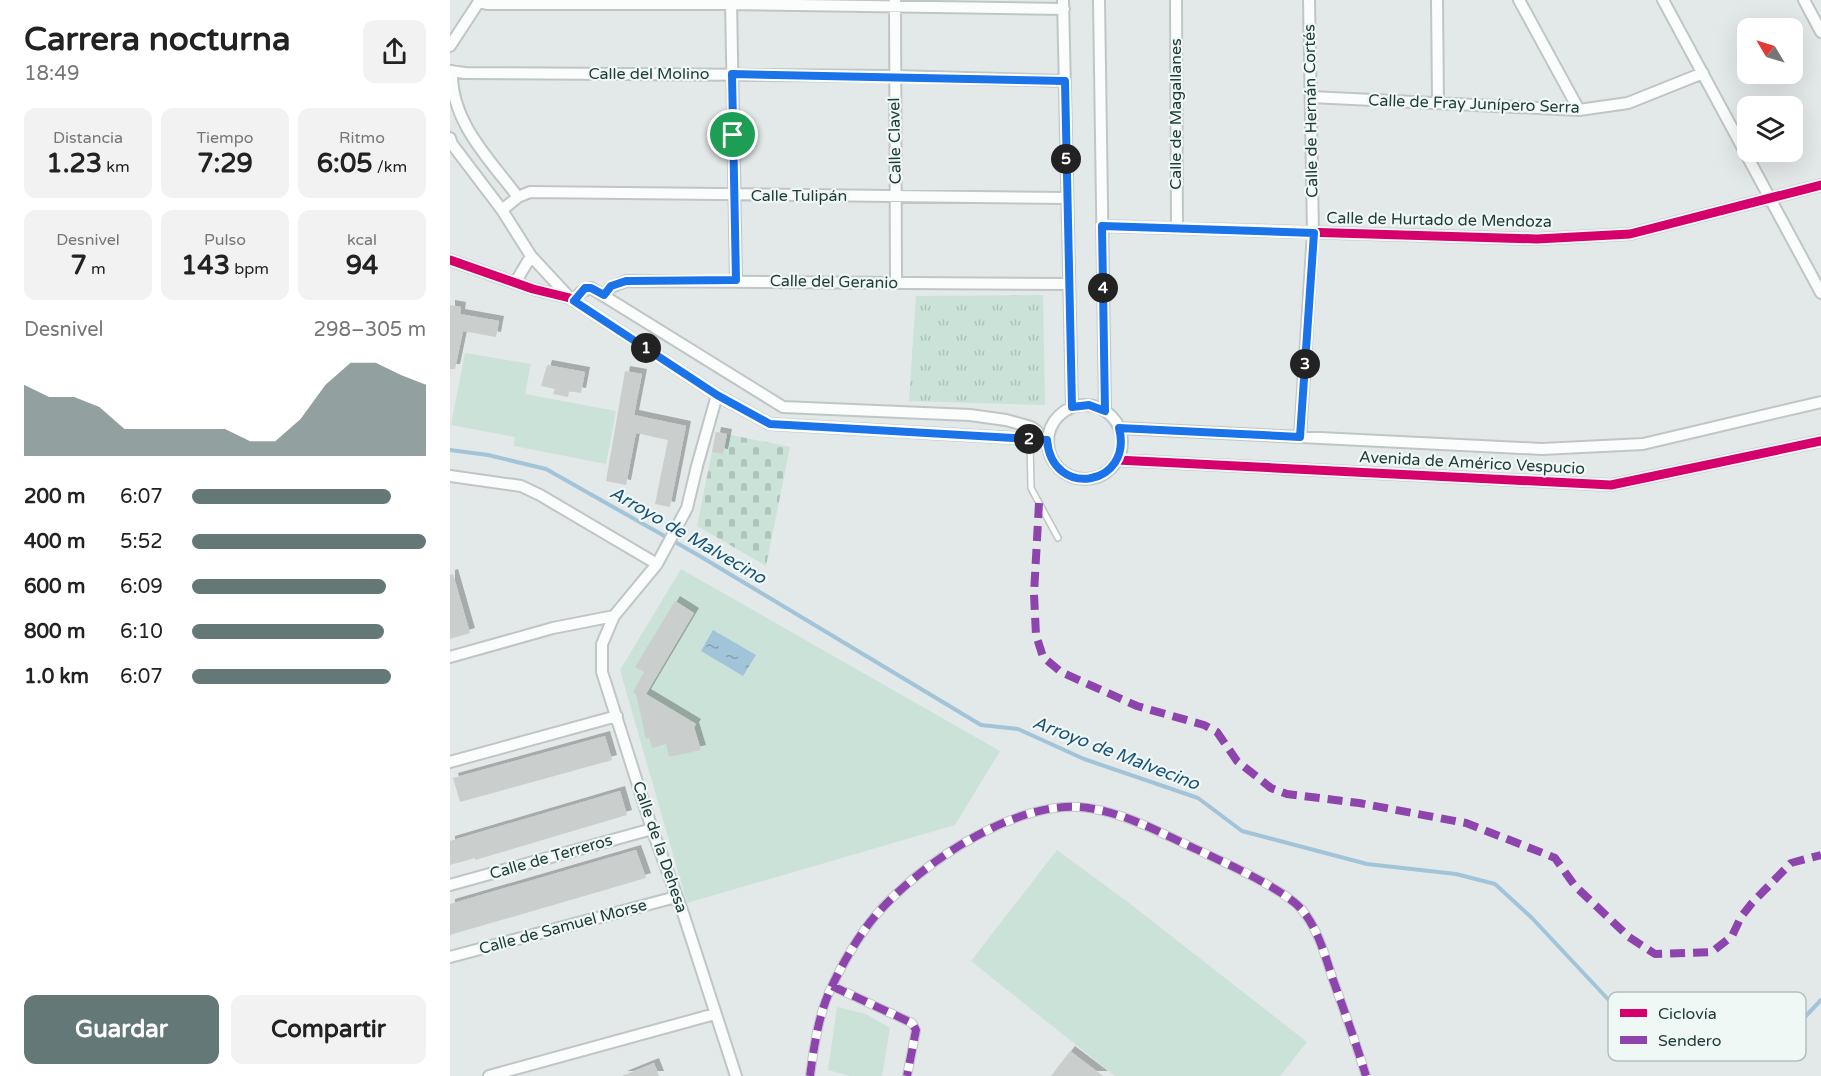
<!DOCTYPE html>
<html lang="es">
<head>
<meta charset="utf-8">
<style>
	body { margin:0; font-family:"Varela Round",sans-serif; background:#f2f2f2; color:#222; height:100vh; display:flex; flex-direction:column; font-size:22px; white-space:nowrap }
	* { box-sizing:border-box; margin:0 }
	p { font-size:20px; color:#767676 }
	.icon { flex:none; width:33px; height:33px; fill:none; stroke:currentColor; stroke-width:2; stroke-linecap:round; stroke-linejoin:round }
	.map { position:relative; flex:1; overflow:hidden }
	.drawer { display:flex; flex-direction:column; background:#fff; width:450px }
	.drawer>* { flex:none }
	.needle { width:39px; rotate:308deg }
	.buttons { position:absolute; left:1287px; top:18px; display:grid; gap:12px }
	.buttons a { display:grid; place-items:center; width:66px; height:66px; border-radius:12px; background:#fff; box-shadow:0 6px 24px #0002; font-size:30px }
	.pin { position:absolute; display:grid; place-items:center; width:51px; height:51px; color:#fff; margin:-26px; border:3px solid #fff; border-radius:50%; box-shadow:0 2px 6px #0007 }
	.km { position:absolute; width:30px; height:30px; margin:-15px; border-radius:50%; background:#222; color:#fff; font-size:16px; line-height:30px; text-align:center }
	.round { display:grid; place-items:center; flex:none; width:63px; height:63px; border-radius:12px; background:#f2f2f2 }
	.summary { display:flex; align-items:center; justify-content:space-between; height:102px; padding:0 24px }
	h1 { font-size:33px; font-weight:700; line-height:45px }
	.metrics { display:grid; grid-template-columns:repeat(3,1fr); gap:9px; height:102px; padding:6px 24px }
	.metrics div { display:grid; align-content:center; border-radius:12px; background:#f2f2f2; text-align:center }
	.metrics b { font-size:26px; font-weight:700 }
	.metrics small { font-size:16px; font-weight:400 }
	.metrics p { font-size:16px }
	.chart { height:168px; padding:12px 24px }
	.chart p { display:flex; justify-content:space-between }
	.chart svg { width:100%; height:108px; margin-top:6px; fill:#647878; opacity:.7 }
	.action { display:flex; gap:12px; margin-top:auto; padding:12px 24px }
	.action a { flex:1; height:69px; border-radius:12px; background:#647878; color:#fff; font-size:24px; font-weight:700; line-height:69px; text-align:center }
	.action a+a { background:#f2f2f2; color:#222 }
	ul { padding:0 24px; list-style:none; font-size:20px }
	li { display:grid; grid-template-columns:96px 72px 1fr; align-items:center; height:45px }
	li i { height:15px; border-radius:8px; background:#647878 }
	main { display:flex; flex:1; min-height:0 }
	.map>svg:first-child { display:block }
	.grass { fill:#cbe2d8 }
	.cemetery { fill:url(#cemetery-stones) }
	.park { fill:url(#park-tufts) }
	.water { fill:url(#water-ripples) }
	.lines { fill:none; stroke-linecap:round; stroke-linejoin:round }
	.stream { stroke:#a2c4d9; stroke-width:4 }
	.building { fill:#cacfce; filter:url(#shadow) }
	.service-casing { stroke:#c0c5c5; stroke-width:8 }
	.pedestrian-casing { stroke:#c0c5c5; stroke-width:10 }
	.minor-casing { stroke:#c0c5c5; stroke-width:14 }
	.service { stroke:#fbfcfc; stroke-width:5 }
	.pedestrian { stroke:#fbfcfc; stroke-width:8 }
	.minor { stroke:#fbfcfc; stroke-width:10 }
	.quiet { stroke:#8e44ad; stroke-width:8; stroke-dasharray:15 8; stroke-linecap:butt }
	.cycleway-casing { stroke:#f0f8f6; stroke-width:13 }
	.cycleway { stroke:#d6006c; stroke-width:9 }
	.route-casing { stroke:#fff; stroke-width:12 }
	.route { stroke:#1a73e8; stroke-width:8 }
	.labels { text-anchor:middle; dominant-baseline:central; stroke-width:4.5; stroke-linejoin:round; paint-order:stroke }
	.street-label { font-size:16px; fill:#203c3b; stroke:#f0f8f6 }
	.water-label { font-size:18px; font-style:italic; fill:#195379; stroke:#f0f8f6 }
	.key { fill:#f0f8f6; stroke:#b2c0be; stroke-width:1.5 }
	.key-label { font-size:16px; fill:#203c3b }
</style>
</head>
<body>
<main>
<section class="drawer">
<div class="summary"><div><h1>Carrera nocturna</h1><p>18:49</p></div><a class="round"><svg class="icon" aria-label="share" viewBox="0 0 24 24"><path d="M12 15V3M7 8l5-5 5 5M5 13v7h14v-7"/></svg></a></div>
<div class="metrics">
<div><p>Distancia</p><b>1.23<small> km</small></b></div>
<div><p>Tiempo</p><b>7:29</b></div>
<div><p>Ritmo</p><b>6:05<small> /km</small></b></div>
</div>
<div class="metrics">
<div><p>Desnivel</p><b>7<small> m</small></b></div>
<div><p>Pulso</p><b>143<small> bpm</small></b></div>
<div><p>kcal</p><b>94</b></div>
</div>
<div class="chart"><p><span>Desnivel</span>298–305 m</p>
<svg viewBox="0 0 160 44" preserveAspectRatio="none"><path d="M0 44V15L10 20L20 20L30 24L40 33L50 33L60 33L70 33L80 33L90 38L100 38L110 29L120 15L130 6L140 6L150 11L160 15V44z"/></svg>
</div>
<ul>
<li><b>200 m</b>6:07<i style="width:85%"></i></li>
<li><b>400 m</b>5:52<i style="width:100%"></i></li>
<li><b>600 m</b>6:09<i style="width:83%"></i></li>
<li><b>800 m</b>6:10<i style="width:82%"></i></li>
<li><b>1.0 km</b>6:07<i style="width:85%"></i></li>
</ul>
<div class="action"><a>Guardar</a><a>Compartir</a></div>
</section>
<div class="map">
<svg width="1371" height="1076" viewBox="0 0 1371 1076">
	<defs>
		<pattern id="cemetery-stones" width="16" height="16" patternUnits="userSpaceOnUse" patternTransform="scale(1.5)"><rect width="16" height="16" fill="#cbe2d8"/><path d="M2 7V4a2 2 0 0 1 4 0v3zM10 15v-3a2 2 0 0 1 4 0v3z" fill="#aec3ba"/></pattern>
		<pattern id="park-tufts" width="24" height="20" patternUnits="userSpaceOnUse" patternTransform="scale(1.5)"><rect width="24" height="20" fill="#cbe2d8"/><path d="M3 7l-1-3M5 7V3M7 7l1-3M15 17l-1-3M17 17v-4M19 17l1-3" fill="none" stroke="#aec3ba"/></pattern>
		<pattern id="water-ripples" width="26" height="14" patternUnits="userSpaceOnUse" patternTransform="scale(1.5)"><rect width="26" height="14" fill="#a2c4d9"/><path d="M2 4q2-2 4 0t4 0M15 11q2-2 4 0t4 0" fill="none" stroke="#84a0b1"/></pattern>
		<filter id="shadow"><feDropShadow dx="5" dy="-5" stdDeviation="0" flood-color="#0004"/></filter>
	</defs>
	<rect width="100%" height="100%" fill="#e3e8e8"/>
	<path class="grass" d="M15,353L81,364L75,394L166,411L156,464L64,446L65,437L1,425Z
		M231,569L550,751L505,825L237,903L170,670Z
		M607,850L679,903L857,1042L830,1076H665L521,961Z
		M387,1007L416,1014L440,1028L432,1076H400L378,1070Z"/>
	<path class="cemetery" d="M266,432L340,447L316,566L247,526Z"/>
	<path class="park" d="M593,295L595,405L459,401L466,296Z"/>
	<path class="water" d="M263,630L306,655L293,676L251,651Z"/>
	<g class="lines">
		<path class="stream" d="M0,450L38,455L96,469L248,555L531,725L568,729L634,759L748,798L792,831L917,864L1006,874L1045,884L1082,918L1169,1011L1206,1029L1300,1051L1333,1040L1371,1000"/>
	</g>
	<path class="building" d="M0,305L11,307L10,314L49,321L46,337L13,331L5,369H0Z
		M97,365L135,372L131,393L119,391L118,397L103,394L105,389L91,386Z
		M175,371L192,374L184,415L236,426L220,507L205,504L218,440L186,433L176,485L156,481Z
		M266,432L277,434L273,454L262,452Z
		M3,574L20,633L0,639V575Z
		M225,601L244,613L196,694L246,724L244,727L251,750L219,757L216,744L202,748L199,738L196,739L186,694L183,692L194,672L185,667Z
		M155,736L162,760L10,802L3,778Z
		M170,791L177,815L25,860V858L0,865V841Z
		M186,850L196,878L0,935V904Z
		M620,1051L653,1076H601Z
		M204,1063L209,1076H172Z"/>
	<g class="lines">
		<g class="service-casing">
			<path id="service" d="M580,439L581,488L608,538"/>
		</g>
		<g class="pedestrian-casing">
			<path id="pedestrian" d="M382,986L462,1023L466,1030L457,1076
				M360,1076C364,1046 369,1011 383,984C392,965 403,946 415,929C455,873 558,802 629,807C670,810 711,833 748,850C775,863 835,889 853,911C868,930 875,955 882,977C894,1010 906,1043 916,1076"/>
		</g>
		<g class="minor-casing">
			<path id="minor" d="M281,0L286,281
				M613,0L622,407
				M649,0L655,411
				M726,0L727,228
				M987,0L988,103
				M1069,0L1129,110
				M1213,0L1371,293
				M1354,0L1371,32
				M445,1L446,282
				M30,2L37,4H281L614,9
				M0,46L30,0
				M0,71L15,73L444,76L615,81
				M2,71C0,121 40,160 68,197
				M861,97L1129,110L1178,103L1253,73
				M0,138L2,144L52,210L81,256L65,283
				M52,210L68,197L80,192L616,198
				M652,226L1087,239L1180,234L1371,185
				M81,256L120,298
				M0,260L83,289L120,298L267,395L320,424L597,440
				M154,295L161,287L176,281L619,284
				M124,301L131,292L141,288L333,407L520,415L556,420L581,427L587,431L589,439
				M598 442a37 37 0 1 1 74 0a37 37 0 1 1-74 0Z
				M669,428L1092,449L1193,444L1371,402
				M850,437L863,233L859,0
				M667,460L1161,485L1371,441
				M0,476L71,486L90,495L207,564L237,508L247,466L267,395
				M207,564L164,616L152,644V672L202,829L234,916L286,1076
				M0,657L103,628L164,616
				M0,762L167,716
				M0,885L202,829
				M0,957L226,897
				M39,1076L265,1014"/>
		</g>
		<use href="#service" class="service"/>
		<use href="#pedestrian" class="pedestrian"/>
		<use href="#minor" class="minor"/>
		<path class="quiet" d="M589,503L584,594L586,635L593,657L611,672L687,706L754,725L767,732L787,761L821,788L837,794L909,803L1016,823L1098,855L1105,858L1125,886L1179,937L1205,954L1262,952L1282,936L1291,917L1302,903L1341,863L1371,855
			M382,986L462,1023L466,1030L457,1076
			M360,1076C364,1046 369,1011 383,984C392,965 403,946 415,929C455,873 558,802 629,807C670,810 711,833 748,850C775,863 835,889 853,911C868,930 875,955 882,977C894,1010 906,1043 916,1076"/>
		<g class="cycleway-casing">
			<path id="cycleway" d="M652,226L1087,239L1180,234L1371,185
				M0,260L83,289L120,298L267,395L320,424L597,440
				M667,460L1161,485L1371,441"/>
		</g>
		<use href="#cycleway" class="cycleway"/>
	</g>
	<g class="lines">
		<g class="route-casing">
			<path id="route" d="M282,74L615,81L622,407L639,405L655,411L652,226L864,233L850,437L669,428C684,486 602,500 597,440L320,424L267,395L124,301L135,288H141L154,295L161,286L176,281L286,280Z"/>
		</g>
		<use href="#route" class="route"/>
	</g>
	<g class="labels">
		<g class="street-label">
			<text x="199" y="74">Calle del Molino</text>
			<text transform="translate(1024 104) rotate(2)">Calle de Fray Junípero Serra</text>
			<text transform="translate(861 111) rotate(-91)">Calle de Hernán Cortés</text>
			<text transform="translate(726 114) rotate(-90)">Calle de Magallanes</text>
			<text transform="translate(445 141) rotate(-91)">Calle Clavel</text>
			<text x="349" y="196">Calle Tulipán</text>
			<text transform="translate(989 220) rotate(1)">Calle de Hurtado de Mendoza</text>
			<text transform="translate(384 282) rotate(1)">Calle del Geranio</text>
			<text transform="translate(1022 463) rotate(3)">Avenida de Américo Vespucio</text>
			<text transform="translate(210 847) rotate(71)">Calle de la Dehesa</text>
			<text transform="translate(101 857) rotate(-16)">Calle de Terreros</text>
			<text transform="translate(113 927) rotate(-15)">Calle de Samuel Morse</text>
		</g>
		<g class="water-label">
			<text transform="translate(238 535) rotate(30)">Arroyo de Malvecino</text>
			<text transform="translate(666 753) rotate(21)">Arroyo de Malvecino</text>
		</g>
	</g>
	<rect x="1158" y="992" width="198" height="69" rx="9" class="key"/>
	<rect x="1170" y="1009" width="27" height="8" fill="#d6006c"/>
	<rect x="1170" y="1036" width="27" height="8" fill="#8e44ad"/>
	<g class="key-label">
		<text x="1208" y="1019">Ciclovía</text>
		<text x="1208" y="1046">Sendero</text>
	</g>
</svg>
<div class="buttons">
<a><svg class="needle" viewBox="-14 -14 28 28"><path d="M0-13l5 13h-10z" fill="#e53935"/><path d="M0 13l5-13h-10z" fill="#767676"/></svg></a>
<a><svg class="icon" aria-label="layers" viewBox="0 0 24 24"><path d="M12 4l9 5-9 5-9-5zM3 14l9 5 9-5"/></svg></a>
</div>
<div class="pin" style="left:283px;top:135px;background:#1e9e55"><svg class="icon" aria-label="arrive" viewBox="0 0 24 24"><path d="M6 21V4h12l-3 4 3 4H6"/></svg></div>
<b class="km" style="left:196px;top:348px">1</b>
<b class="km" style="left:579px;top:439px">2</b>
<b class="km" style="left:855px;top:364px">3</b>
<b class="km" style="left:653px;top:288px">4</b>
<b class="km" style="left:616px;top:159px">5</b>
</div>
</main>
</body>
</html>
